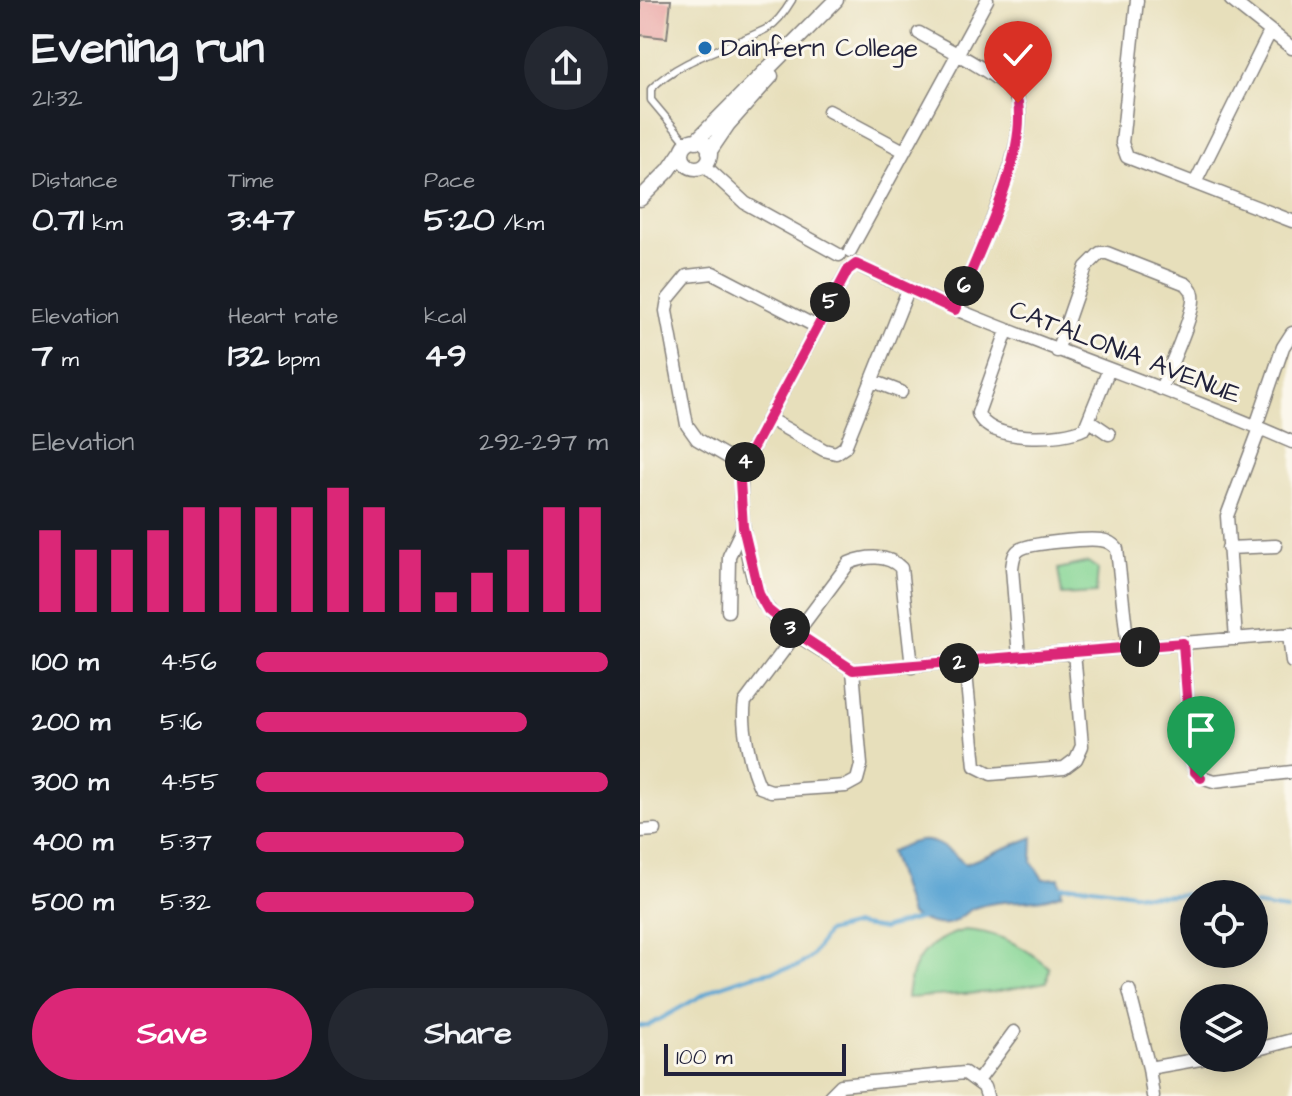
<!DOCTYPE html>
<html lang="en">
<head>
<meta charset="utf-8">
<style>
	body { margin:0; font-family:"Architects Daughter",sans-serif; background:#242831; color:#f1f3f6; height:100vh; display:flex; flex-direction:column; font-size:30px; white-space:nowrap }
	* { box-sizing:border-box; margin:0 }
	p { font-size:26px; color:#9ea1a6 }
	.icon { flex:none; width:44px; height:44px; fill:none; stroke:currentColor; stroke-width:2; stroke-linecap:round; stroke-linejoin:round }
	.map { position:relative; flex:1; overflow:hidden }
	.details { display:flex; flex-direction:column; background:#171b24; width:640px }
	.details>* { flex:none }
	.controls { position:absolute; left:540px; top:880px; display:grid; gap:16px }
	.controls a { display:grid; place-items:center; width:88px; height:88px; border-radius:50%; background:#171b24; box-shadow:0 4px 20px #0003; font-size:40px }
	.scale { position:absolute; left:24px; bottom:20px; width:182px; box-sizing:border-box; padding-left:8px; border:4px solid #22223b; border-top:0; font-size:22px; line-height:28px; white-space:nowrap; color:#22223b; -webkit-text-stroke:6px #fbf7ec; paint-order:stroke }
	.pin { position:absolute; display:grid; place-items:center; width:68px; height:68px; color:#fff; margin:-82px -34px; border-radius:50% 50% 50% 0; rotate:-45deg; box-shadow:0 0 8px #0007 }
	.pin .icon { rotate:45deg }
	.km { position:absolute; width:40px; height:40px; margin:-20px; border-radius:50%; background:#222; color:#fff; font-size:22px; line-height:40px; text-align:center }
	.round { display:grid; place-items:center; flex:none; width:84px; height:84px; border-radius:42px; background:#242831 }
	.headline { display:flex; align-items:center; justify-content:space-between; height:136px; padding:0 32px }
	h1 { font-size:44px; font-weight:700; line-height:60px }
	.figures { display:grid; grid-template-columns:repeat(3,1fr); gap:12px; height:136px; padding:8px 32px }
	.figures div { display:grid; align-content:center }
	.figures b { font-size:34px; font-weight:700 }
	.figures small { font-size:22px; font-weight:400 }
	.figures p { font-size:22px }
	.chart { height:224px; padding:16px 32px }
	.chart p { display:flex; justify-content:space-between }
	.chart svg { width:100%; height:144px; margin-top:8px; stroke:#db2777; stroke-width:6 }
	.action { display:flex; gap:16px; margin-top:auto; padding:16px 32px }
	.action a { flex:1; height:92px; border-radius:48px; background:#db2777; color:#fff; font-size:32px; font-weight:700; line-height:92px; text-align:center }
	.action a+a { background:#242831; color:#f1f3f6 }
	ul { padding:0 32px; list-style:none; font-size:26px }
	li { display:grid; grid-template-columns:128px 96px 1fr; align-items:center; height:60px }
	li i { height:20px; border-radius:10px; background:#db2777 }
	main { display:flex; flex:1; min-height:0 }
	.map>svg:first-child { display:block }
	.green { fill:#85d594; stroke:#547c68; stroke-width:2 }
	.water { fill:#5ba5d3; stroke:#3e6487; stroke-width:2 }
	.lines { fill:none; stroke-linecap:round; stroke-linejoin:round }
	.stream { stroke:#5ba5d3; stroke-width:4 }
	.building { fill:#eaa6a5 }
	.service-casing { stroke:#84807b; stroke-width:9 }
	.minor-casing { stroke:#84807b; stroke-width:15 }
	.tertiary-casing { stroke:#84807b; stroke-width:17 }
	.service { stroke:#fff; stroke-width:6 }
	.minor { stroke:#fff; stroke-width:12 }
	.tertiary { stroke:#fff; stroke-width:14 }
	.route-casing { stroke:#fff; stroke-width:16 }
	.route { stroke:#db2777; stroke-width:10 }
	.poi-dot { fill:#1f6fb2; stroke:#fbf7ec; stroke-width:3 }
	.labels { text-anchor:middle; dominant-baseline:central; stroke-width:6; stroke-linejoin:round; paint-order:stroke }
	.poi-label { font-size:26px; fill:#22223b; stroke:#fbf7ec; text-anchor:start }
	.street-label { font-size:26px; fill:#22223b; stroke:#fbf7ec }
</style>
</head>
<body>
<main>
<section class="details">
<div class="headline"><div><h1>Evening run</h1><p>21:32</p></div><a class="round"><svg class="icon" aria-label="share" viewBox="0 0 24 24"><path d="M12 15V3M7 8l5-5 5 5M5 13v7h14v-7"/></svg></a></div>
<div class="figures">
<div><p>Distance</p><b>0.71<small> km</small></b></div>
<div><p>Time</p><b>3:47</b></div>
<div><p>Pace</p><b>5:20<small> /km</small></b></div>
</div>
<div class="figures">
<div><p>Elevation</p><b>7<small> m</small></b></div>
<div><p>Heart rate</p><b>132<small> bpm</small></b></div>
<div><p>kcal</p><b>49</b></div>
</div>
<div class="chart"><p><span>Elevation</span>292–297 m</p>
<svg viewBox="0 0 160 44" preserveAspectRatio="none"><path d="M5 44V19M15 44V25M25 44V25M35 44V19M45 44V12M55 44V12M65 44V12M75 44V12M85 44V6M95 44V12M105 44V25M115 44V38M125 44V32M135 44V25M145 44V12M155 44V12"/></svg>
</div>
<ul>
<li><b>100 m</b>4:56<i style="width:100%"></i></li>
<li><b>200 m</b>5:16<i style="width:77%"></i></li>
<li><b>300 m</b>4:55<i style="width:100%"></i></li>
<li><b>400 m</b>5:37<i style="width:59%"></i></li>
<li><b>500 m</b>5:32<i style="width:62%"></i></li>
</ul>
<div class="action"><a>Save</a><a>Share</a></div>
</section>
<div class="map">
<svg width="652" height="1096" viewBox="0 0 652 1096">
	<rect width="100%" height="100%" fill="#fbf7ec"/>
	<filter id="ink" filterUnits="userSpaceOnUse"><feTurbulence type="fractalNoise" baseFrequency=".0125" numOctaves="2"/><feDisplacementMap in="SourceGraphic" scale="16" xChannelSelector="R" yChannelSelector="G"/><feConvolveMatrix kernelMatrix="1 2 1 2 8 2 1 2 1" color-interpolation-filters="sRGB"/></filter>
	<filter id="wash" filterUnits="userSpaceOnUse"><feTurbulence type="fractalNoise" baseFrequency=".006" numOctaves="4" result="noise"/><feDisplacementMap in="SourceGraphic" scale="32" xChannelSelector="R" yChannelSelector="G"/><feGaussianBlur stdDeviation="1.8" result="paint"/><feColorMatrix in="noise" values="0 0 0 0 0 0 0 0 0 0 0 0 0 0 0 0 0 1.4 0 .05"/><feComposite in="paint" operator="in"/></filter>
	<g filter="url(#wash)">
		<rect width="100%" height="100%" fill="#e7dfbb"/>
		<path class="green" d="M448,562L458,569L456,593L422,595L418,569Z
			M325,930C357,932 385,946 409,968L407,982L353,992L267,998C270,960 288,940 325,930Z"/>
		<path class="water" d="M393,837L392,862L403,879L419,878L422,893C393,906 363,897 334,908C325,911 317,923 307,924C294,926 282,920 270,915L250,852C286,833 296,839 325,864Z"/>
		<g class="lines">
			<path class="stream" d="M416,887C448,883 475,891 506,895C523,897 546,893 564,894
				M614,905L647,910
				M0,1026H8L75,988L110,976L158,966L172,956L187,932L215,925L242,929L281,918"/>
		</g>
		<g id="blocks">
			<path class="building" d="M0,0H31L27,38L0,35Z"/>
		</g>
	</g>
	<g filter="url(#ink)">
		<use href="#blocks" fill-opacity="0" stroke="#84807b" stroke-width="2"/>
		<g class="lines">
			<g class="service-casing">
				<path id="service" d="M47,143L11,100V89C42,57 90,48 128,28C138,22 146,10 152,0"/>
			</g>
			<g class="minor-casing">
				<path id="minor" d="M497,0L482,143L487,157L652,221
					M591,0L652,48
					M279,33C303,47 363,75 376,98C395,134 331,271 315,310
					M189,111L264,151
					M64,165L105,203L199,255
					M555,183L630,32
					M210,251L347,0
					M216,264C357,334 508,378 652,442
					M208,270L103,466C96,498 107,585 128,609C147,633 187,653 213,670L652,634
					M367,331L338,413C347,443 423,440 445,428L469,369
					M417,351L446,267L460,253H467L546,284C550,288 552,289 553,295C556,312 528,370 521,389
					M233,381L261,392
					M129,419L184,450L196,453L205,447L268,290
					M450,421L469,434
					M616,426L643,347L652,333
					M103,466L57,439L47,425L26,311L28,299L47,276L73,273L177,327
					M588,548L636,546
					M88,611L89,556L103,527
					M649,634L652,662
					M596,639L587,516L620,428
					M543,643L552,762L558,776L574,781L652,772
					M379,657L372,568C373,562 373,554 379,550C388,543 449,538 461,540C468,541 473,544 477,549L488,648
					M325,662L335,766L351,774L424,768L436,759L442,746L434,652
					M213,670L221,765L217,780L206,786L131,791L120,787C110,767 101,724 105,702L209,563C226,556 248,554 261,568L272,667
					M0,831L15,830
					M489,990L509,1068L513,1096
					M614,1050L652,1040
					M509,1068L566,1058
					M338,1081L374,1032
					M190,1096L201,1085L325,1073L344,1087L347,1096"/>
			</g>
			<g class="tertiary-casing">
				<path id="tertiary" d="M42 154a14 14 0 1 1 28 0a14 14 0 1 1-28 0Z
					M56,141L196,0
					M69,152L88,124L131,76
					M0,199L29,170L42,151"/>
			</g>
			<use href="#service" class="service"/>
			<use href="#minor" class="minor"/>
			<use href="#tertiary" class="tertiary"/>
		</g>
	</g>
	<g class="lines" filter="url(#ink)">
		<g class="route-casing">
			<path id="route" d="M378,103C387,159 336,256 315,310L216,264L208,270L103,466L100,481L103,527L119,594L128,610L155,632L213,670L543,643L552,762L555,772L561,778"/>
		</g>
		<use href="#route" class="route"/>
	</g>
	<circle class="poi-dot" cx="65" cy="48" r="8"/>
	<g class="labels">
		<g class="poi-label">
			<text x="81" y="48">Dainfern College</text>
		</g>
		<g class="street-label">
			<text transform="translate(485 352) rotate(21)">CATALONIA AVENUE</text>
		</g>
	</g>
</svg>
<div class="controls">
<a><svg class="icon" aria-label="locate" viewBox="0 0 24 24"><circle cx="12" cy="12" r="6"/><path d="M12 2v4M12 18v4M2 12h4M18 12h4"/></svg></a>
<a><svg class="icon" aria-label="layers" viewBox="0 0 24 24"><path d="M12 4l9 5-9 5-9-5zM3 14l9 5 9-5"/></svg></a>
</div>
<div class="scale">100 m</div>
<div class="pin" style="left:561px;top:778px;background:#1e9e55"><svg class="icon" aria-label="arrive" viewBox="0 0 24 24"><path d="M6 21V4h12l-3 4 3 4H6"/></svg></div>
<div class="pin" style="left:378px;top:103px;background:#d93025"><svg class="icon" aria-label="check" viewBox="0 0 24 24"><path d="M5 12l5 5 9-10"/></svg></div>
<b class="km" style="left:500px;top:647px">1</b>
<b class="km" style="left:319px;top:663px">2</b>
<b class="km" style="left:150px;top:628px">3</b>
<b class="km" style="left:105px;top:462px">4</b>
<b class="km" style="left:190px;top:302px">5</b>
<b class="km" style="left:324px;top:286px">6</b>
</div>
</main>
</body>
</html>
